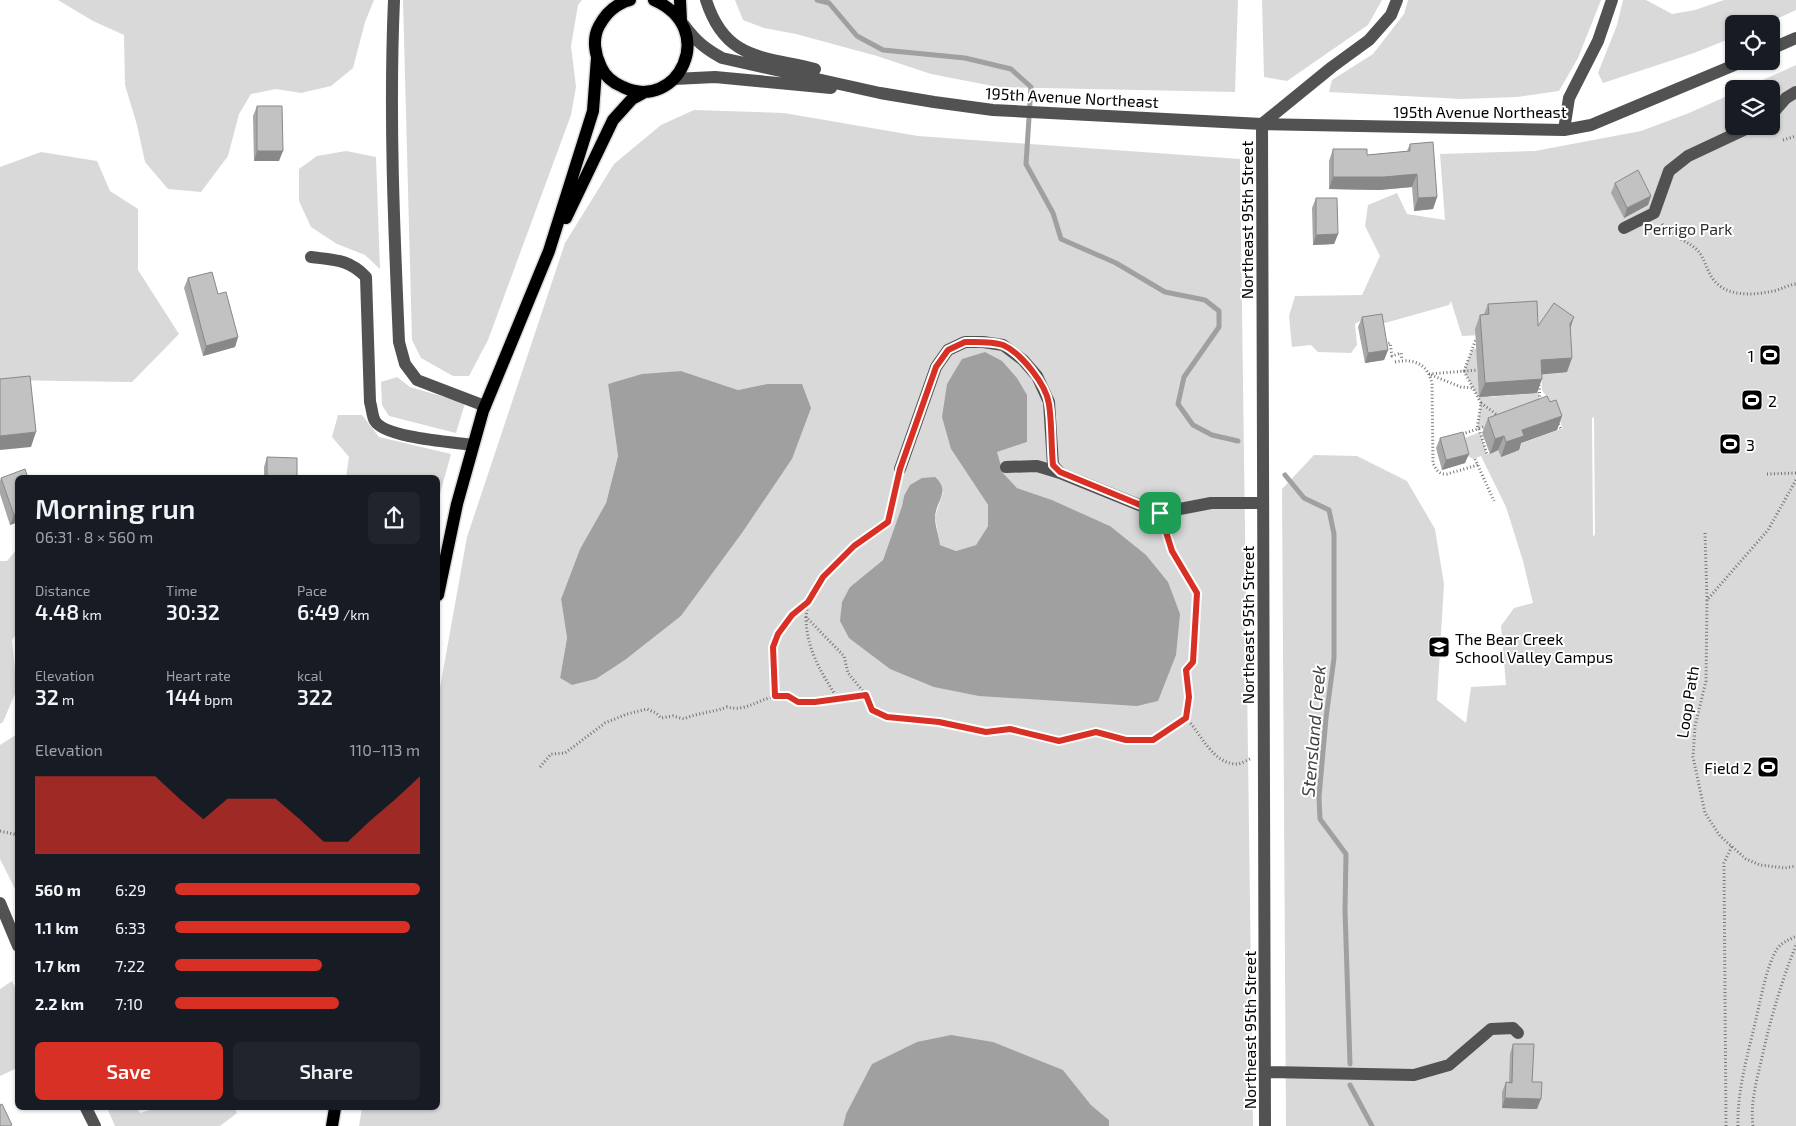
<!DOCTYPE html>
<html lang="en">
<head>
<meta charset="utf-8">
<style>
	body { margin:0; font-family:"Exo 2",sans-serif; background:#20242c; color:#f1f3f6; height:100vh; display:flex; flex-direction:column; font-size:19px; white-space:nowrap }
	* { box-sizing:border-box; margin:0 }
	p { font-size:16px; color:#9ea1a6 }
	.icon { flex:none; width:28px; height:28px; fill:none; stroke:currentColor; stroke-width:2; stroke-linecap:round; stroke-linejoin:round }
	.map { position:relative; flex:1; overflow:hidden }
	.sheet { position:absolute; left:15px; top:475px; width:425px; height:635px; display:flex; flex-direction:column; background:#171b24; border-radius:8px; box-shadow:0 1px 4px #0004 }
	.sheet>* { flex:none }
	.fabs { position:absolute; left:1725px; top:15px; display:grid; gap:10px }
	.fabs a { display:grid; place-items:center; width:55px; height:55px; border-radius:8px; background:#171b24; box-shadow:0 1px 4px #0004; font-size:25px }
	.pin { position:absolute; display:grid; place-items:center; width:42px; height:42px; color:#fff; margin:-21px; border-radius:10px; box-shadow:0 2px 8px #0006 }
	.round { display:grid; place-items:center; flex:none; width:52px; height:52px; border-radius:8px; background:#20242c }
	.headline { display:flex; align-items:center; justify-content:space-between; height:85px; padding:0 20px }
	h1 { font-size:28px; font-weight:600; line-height:38px }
	.figures { display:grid; grid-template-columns:repeat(3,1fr); gap:8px; height:85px; padding:5px 20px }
	.figures div { display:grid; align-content:center }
	.figures b { font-size:21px; font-weight:600 }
	.figures small { font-size:14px; font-weight:400 }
	.figures p { font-size:14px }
	.chart { height:140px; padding:10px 20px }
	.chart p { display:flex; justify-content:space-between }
	.chart svg { width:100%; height:90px; margin-top:5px; fill:#d93025; opacity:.7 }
	.action { display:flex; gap:10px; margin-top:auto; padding:10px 20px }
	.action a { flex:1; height:58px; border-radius:8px; background:#d93025; color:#fff; font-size:20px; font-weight:600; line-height:58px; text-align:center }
	.action a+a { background:#20242c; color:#f1f3f6 }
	ul { padding:0 20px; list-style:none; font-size:16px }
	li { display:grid; grid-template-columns:80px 60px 1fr; align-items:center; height:38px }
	li i { height:12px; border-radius:6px; background:#d93025 }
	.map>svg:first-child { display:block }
	.green { fill:#d9d9d9; fill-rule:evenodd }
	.water { fill:#a0a0a0 }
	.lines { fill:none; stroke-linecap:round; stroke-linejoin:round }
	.stream { stroke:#a0a0a0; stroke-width:5 }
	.major-casing { stroke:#dbdbdb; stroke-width:15 }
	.path { stroke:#747474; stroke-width:3; stroke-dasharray:1 2.5; stroke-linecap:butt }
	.minor { stroke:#525252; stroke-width:12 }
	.major { stroke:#000; stroke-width:12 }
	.wall { fill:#a7a7a7 }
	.shaded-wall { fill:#888 }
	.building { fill:#c2c2c2; stroke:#888 }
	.route-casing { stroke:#fff; stroke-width:10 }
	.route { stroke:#d93025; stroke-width:6 }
	.labels { text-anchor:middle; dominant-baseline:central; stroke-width:4; stroke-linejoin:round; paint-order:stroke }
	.street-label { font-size:16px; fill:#000; stroke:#fff }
	.park-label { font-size:16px; fill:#303030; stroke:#fff }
	.poi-label { font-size:16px; fill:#000; stroke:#fff; text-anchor:start }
	.water-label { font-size:18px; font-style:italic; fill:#414141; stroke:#fff }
</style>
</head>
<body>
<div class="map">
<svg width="1796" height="1126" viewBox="0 0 1796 1126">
	<rect width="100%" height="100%" fill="#fff"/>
	<path class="green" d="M58,0H374L365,22L353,68L331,86L301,93L276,89L251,94L239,114L228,156L201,192L168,189L145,162L137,125L125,85L124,35L93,21Z
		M403,0H582L578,5L571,46L576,87L571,115L488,340L469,376H453L421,358L412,340Z
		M735,0H1238L1235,92L998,87L931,74L877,56L796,34L764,28L743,20Z
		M1262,0H1382L1368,25L1287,81L1264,77Z
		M1408,0H1601L1578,58L1559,91L1517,97L1461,99L1329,92L1332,80L1373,54L1404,14Z
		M1623,0H1646L1672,14L1695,10L1724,0H1796V10L1765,24H1734V37L1694,53L1603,83L1598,73L1617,25Z
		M1796,65V1126H1286L1282,489L1314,455L1357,456L1407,481L1435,529L1444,584L1437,700L1466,723L1471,687L1506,685L1501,626L1514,608L1533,603L1523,561L1506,507L1481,456L1473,459L1468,456C1466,451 1467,444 1465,438L1480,432L1487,454L1498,450L1501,457L1517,445L1563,428L1554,408L1542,390L1539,332L1462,336L1451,301L1449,305L1385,323L1368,316L1355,324L1357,345L1351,353L1318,352L1311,345L1292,347L1289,316L1295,296L1362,295L1380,256L1365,226L1368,205L1397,193L1407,214L1445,220L1440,154L1535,151L1641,131L1689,113L1734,93V126H1771V89H1743ZM1594,417L1595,535L1593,536L1592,418Z
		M694,110L784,113L918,136L1240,159L1253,1126H1109V1120L1091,1105L1063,1070L846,1114L843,1126H359L362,1108H438V699L467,537L565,243L614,164L661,125ZM681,371L738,390L767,384L792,459L742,533L681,616L625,660L596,679L572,685L560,678L567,638L561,599L580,549L606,503L618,456L608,384ZM1027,395V442L996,452L1003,473L1017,488L1052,500L1110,526L850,587L883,560L902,506L904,496L943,492L935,517L940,545L956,551L976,545L988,526V505L951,449Z
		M346,151L376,157L380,269L365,255L337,244L311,227L299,201V169L317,156Z
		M41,152L97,161L110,191L138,209V270L179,334L132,382L0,380V167Z
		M1505,346L1506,364L1477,366L1479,386H1487L1488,397L1539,393L1540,409L1477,429L1481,403L1464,371L1472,349Z
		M397,377L410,387L465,403L456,433L389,416L382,405L381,382Z
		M338,415H362L379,437L451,454L438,501V478L346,477L349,457L332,437Z
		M17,549V633L12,640L17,689L3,722L0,724V561H7Z
		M17,734V893L0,859V745Z
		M12,981L17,992V1068L0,1076V989Z
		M107,1108H137L140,1113L157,1108H235L237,1113L220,1126H115Z"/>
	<path class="water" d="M985,352L1002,361L1017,378L1027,395V442L997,452L1003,473L1017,488L1052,500L1110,526L1146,555L1168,582L1180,614L1176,655L1158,701L1137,706L979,696L934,687L890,669L849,638L840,621L842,602L850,587L883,560L902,506L904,496L910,485L922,478L935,477C951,491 936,501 935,517C935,526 939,536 940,545L956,551L976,545L988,526V505L951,449L942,417L947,384L962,359Z
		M681,371L738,390L767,384H802L811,408L792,459L742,533L681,616L625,660L596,679L572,685L560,678L567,638L561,599L580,549L606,503L618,456L608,384L642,374Z
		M951,1035L993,1042L1063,1070L1091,1105L1109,1120V1126H843L846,1114L872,1064L917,1042Z"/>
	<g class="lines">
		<path class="stream" d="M817,0L829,3L857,36L883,50L965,58L1011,69L1031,87L1026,164L1053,213L1061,239L1116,263L1165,292L1205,300L1219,311V327L1184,377L1178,404L1193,425L1212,435L1238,441
			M1285,475L1304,498L1329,510L1334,534V658L1326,718L1319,797L1320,819L1346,854L1345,910L1350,1064
			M1350,1085L1372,1126"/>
		<g class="major-casing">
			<path id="major" d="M630,0C615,4 606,13 599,26C592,39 595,55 601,67C605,76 613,83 623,87C677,113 720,29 654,0
				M680,0L681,21
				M566,218L613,120L632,99L645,92
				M438,595L457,504L483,411L549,251L593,111L597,58
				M332,1126L335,1108"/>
		</g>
		<path class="path" d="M1783,140L1796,136
			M1662,224C1673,238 1691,242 1699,252C1705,260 1707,271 1713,279C1727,298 1754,295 1774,291C1782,289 1788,285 1796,284
			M1385,344L1390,343L1392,356L1401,353L1402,360
			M1395,362C1414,358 1428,364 1432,384L1433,463C1436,469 1439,475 1447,474L1478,465
			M1464,371L1481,403L1477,429
			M1464,371L1476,339
			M1429,374L1478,370
			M1431,375L1461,387L1473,388
			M1539,385L1540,403
			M1481,403L1500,417
			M1557,421L1561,429
			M1479,429L1487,454
			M1459,435L1487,426
			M1475,459L1494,501
			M1767,474L1796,473
			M1796,480L1768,530L1707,600L1706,681L1695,726L1693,757L1705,813L1720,836L1746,859L1760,865L1785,868L1796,866
			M898,481L888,522L854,545L823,577L808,602L806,617L844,656L848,673L866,695L872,710L887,717L939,722L986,732L1010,729L1059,741L1096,733L1126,740H1153L1186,718L1189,697L1186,670L1193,663L1197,593L1172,551L1164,525
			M1705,533L1707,600
			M806,617C806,649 822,674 838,699
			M775,696C775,684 771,656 774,645C779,626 793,613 808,602
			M1186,718C1201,733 1212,764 1237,764C1241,764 1247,760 1252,758
			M540,767L551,754L565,753L605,723L627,714L647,709L656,713L661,718L673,716L684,719C699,712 712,713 727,707C746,712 756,700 774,697C787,694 798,702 812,702C830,703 848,697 866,695
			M0,831L18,835
			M1726,1126L1724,863L1732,846
			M1738,1126C1737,1090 1748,1054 1756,1019C1761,999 1766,967 1777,949C1782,942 1789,940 1796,936
			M1753,1126C1750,1102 1757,1080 1762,1057C1771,1017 1781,983 1796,945"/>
		<path class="minor" d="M394,0C389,114 394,228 399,342L405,364L417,380L485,406
			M706,0C725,60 762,56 815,69
			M684,25C696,41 704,48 722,58L880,93L934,102L993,110L1262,124L1564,130L1591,125L1744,61
			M1771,49L1796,38
			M674,79L715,77L831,88
			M1771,115L1786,98L1796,92
			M1262,124L1265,1126
			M1262,124L1332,67L1369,40L1391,15L1397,0
			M1564,130L1569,98L1598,41L1612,0
			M1624,228L1654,213L1669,171L1688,156L1752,126
			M311,257C334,260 349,259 366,277L370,402C372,408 372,416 375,421C385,438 453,442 473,445
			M1006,467L1037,466L1060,473L1159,513L1211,503H1263
			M900,469L936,367L948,350L965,342H983L1003,345L1023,360L1037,376L1049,402L1053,465L1060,473
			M0,903L18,946
			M1265,1072L1414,1075L1449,1065L1491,1029L1513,1028L1518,1033
			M86,1108L95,1126"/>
		<use href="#major" class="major"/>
	</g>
	<path class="wall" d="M257,106L279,161H254L253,116Z
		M1410,144L1437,197L1433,209L1414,211L1412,187L1379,190L1329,189V161L1333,149L1367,155L1407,151Z
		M1615,183L1651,196L1648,205L1624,218L1611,193Z
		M1316,198L1338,234L1334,244L1313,245L1312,208Z
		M188,278L218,294L238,337L235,347L203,356L184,288Z
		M1488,304L1538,326L1570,329L1567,372L1542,374L1537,393L1479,397L1475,329L1480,315L1484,314Z
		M1362,317L1388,350L1384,360L1365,363L1358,327Z
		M1550,402L1562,416L1557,430L1521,443L1519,450L1501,457L1498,450L1490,454L1482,433L1488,418Z
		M1440,438L1465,463L1442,470L1436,448Z
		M267,457L297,478H264V467Z
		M1,478H18V522L10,525L0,494V481Z
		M1513,1044L1532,1082L1537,1109L1502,1108V1092L1506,1082H1509L1510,1054Z"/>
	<path class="shaded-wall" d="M257,151H283L279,161H254Z
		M1417,174L1412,187L1379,190L1329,189L1333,177Z
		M1651,196L1648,205L1624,218L1627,208Z
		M1437,197L1433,209L1414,211L1418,198Z
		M1338,234L1334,244L1313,245L1316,235Z
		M1574,317L1569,332L1570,324Z
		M238,337L235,347L203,356L206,346Z
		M1388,350L1384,360L1365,363L1368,353Z
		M1572,358L1567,372L1536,375L1541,360Z
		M1542,379L1537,393L1479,397L1485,383Z
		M1562,416L1557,430L1521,443L1519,450L1501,457L1506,442L1522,430Z
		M36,432L31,447L0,450V436Z
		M1504,436L1498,450L1490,454L1495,439Z
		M1469,454L1465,463L1442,470L1446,460Z
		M18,514V522L10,525L14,515Z
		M1505,1098L1541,1099L1537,1109L1502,1108Z"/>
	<path class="building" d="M257,106H282L283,151H257Z
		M1433,142L1437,197L1418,198L1417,174L1384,177H1333V149H1367V155L1410,151V144Z
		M1638,170L1651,196L1627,208L1615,183Z
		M1316,198H1337L1338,234L1316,235Z
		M212,272L218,294L226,292L238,337L206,346L188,278Z
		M1537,301L1538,326L1554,303L1574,317L1570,324L1572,358L1541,360L1542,379L1485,383L1480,315L1489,314L1488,304Z
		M1382,314L1388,350L1368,353L1362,317Z
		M30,376L36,432L0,436V379Z
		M1547,396L1550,402L1556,400L1562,416L1522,430L1524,436L1506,442L1504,436L1495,439L1488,418Z
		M1463,432L1469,454L1446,460L1440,438Z
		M267,457L297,458V478H267Z
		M25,469L28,478H18V514L14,515L1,478Z
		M1513,1044H1534L1532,1082H1542L1541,1099L1505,1098L1506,1082L1512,1083Z
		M2,1104L12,1125L10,1126H0V1105Z"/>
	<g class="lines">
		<g class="route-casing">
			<path id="route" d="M965,342C977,342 991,341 1003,345C1021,353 1046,384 1049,404C1052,424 1051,445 1053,465L1060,472L1160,513L1172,551L1197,593L1193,662L1186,670L1189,697L1186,718L1153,740H1126L1096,732L1059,741L1010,729L986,732L939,722L887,717L872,710L866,695L815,702H798L788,696H775L773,647L778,634L792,615L808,602L823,577L854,546L888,522L900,469L936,367L948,350Z"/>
		</g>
		<use href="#route" class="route"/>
	</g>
	<defs>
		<g id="stadium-square" transform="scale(1.125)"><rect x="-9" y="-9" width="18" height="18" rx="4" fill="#000" stroke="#fff"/><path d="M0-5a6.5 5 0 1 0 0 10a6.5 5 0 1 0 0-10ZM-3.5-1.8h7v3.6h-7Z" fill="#fff"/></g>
		<g id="school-square" transform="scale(1.125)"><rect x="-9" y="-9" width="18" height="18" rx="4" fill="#000" stroke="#fff"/><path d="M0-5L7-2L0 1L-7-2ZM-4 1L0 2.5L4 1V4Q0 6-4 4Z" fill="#fff"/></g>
	</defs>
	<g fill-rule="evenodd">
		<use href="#stadium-square" x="1770" y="355"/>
		<use href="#stadium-square" x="1752" y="400"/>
		<use href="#stadium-square" x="1730" y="444"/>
		<use href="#school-square" x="1439" y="647"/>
		<use href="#stadium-square" x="1768" y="767"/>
	</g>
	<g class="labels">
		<g class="street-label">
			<text transform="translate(1072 97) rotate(3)">195th Avenue Northeast</text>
			<text x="1480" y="111">195th Avenue Northeast</text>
			<text transform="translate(1246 220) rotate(-90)">Northeast 95th Street</text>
			<text transform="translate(1247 625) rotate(-90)">Northeast 95th Street</text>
			<text transform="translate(1687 702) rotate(-81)">Loop Path</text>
			<text transform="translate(1249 1030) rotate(-90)">Northeast 95th Street</text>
		</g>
		<g class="park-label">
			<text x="1688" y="228">Perrigo Park</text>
		</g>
		<g class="poi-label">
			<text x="1754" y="355" text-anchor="end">1</text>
			<text x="1768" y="400">2</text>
			<text x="1746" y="444">3</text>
			<text x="1455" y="638">The Bear Creek<tspan x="1455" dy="18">School Valley Campus</tspan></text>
			<text x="1752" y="767" text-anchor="end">Field 2</text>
		</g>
		<g class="water-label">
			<text transform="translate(1313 731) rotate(-85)">Stensland Creek</text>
		</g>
	</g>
</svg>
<div class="fabs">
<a><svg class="icon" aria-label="locate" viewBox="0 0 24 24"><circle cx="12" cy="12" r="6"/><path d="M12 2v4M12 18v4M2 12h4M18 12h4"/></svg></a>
<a><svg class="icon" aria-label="layers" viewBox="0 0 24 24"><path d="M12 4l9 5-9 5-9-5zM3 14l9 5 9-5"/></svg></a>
</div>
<div class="pin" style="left:1160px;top:513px;background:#1e9e55"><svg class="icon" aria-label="arrive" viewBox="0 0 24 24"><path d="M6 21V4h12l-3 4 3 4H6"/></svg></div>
<section class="sheet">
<div class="headline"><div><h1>Morning run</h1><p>06:31 · 8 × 560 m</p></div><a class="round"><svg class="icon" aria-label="share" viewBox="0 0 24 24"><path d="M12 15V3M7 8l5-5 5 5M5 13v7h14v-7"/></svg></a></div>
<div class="figures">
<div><p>Distance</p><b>4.48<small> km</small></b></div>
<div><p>Time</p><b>30:32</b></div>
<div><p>Pace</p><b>6:49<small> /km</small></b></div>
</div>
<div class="figures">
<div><p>Elevation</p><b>32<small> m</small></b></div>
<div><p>Heart rate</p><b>144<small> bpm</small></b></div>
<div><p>kcal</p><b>322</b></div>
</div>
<div class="chart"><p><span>Elevation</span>110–113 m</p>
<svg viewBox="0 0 160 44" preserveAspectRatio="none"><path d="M0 44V6L10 6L20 6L30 6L40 6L50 6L60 17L70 27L80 17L90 17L100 17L110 27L120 38L130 38L140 27L150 17L160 6V44z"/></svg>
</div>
<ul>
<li><b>560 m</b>6:29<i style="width:100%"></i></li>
<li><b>1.1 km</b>6:33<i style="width:96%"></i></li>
<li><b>1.7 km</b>7:22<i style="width:60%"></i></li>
<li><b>2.2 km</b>7:10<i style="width:67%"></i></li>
</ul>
<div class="action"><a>Save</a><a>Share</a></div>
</section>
</div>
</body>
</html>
